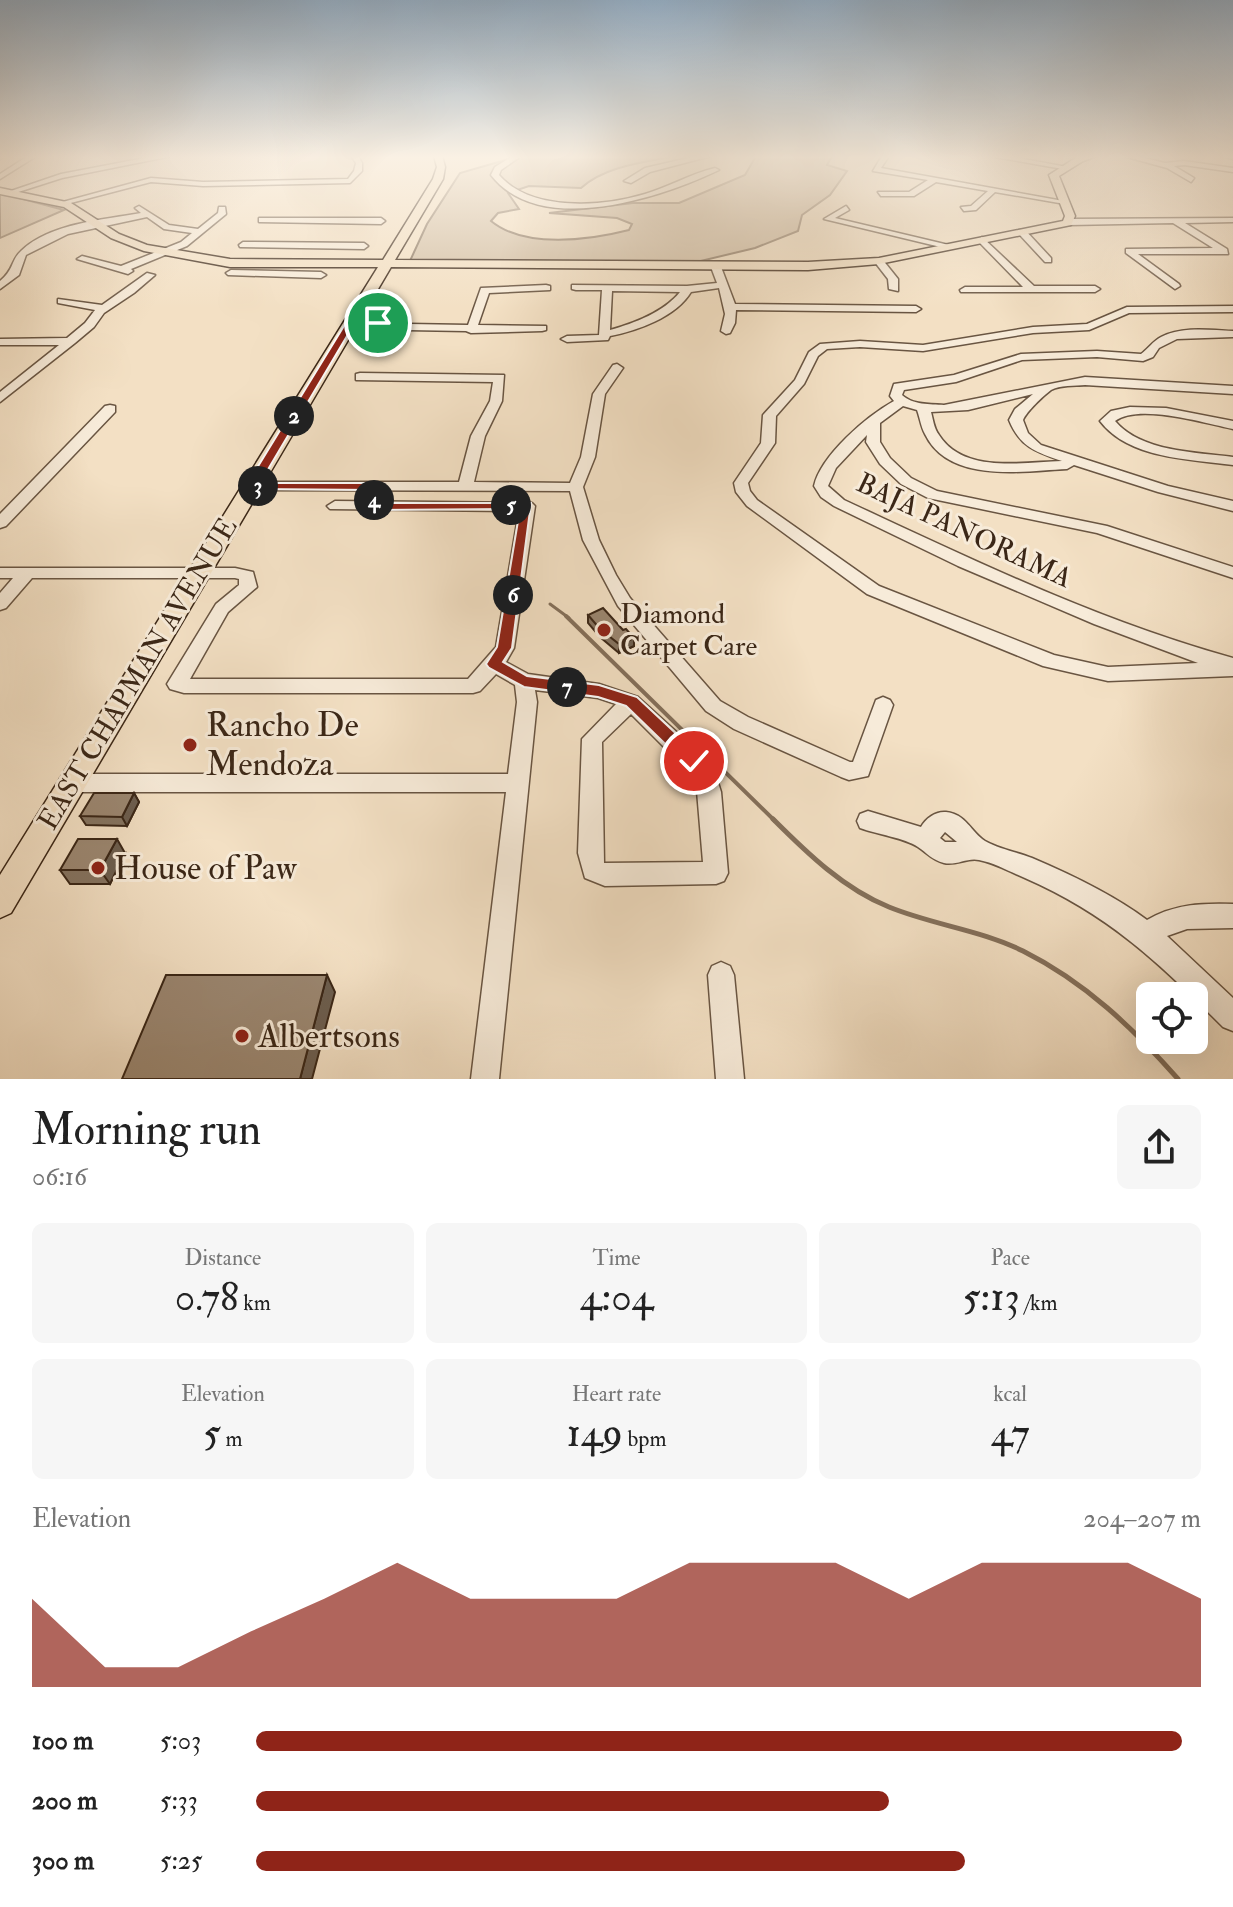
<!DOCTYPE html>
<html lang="en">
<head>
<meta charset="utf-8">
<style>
	body { margin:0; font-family:"IM FELL Double Pica",serif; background:#f6f6f6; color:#222; height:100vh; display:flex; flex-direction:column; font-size:30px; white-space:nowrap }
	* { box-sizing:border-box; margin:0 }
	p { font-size:26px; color:#767676 }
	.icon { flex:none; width:44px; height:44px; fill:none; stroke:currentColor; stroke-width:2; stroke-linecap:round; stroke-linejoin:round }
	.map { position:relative; height:1079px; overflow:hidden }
	.sheet { display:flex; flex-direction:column; background:#fff; flex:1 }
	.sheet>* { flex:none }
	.controls { position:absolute; left:1136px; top:982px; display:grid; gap:16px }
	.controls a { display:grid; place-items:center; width:72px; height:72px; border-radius:12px; background:#fff; box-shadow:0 8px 32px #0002; font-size:40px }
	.pin { position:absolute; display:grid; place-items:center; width:68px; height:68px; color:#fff; margin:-34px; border:4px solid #fff; border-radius:50%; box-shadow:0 2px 8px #0007 }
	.km { position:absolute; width:40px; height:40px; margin:-20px; border-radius:50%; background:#222; color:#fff; font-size:22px; line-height:40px; text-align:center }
	.round { display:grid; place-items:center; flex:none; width:84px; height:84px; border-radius:12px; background:#f6f6f6 }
	.head { display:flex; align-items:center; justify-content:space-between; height:136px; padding:0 32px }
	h1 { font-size:44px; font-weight:600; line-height:60px }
	.stats { display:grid; grid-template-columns:repeat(3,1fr); gap:12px; height:136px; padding:8px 32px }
	.stats div { display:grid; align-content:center; border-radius:12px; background:#f6f6f6; text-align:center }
	.stats b { font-size:40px; font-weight:600 }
	.stats small { font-size:22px; font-weight:400 }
	.stats p { font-size:22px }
	.chart { height:224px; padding:16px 32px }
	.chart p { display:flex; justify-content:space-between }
	.chart svg { width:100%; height:144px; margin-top:8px; fill:#8f2418; opacity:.7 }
	ul { padding:0 32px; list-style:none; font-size:26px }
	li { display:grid; grid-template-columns:128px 96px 1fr; align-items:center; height:60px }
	li i { height:20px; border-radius:10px; background:#8f2418 }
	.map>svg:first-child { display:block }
	.green { fill:#d4c1a7; stroke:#88745f; stroke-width:2 }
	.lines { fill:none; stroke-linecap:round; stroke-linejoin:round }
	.stream-far2 { stroke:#84705b; stroke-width:3 }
	.stream-far1 { stroke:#84705b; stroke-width:4 }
	.stream { stroke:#84705b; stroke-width:5 }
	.minor-casing { stroke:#695542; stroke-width:3 }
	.major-casing { stroke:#3b2717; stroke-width:3 }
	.minor { fill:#f7ebd9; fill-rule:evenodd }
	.major { fill:#f3e0c4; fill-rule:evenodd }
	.wall { fill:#857461; stroke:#3b2717; stroke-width:2 }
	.shaded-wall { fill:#6c5e4f; stroke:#3b2717; stroke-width:2 }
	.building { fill:#9b8771; stroke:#3b2717; stroke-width:2 }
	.route { fill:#8f2418; stroke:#fff; stroke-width:2 }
	.poi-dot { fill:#8f2418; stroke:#f7ebd9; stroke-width:3 }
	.labels { text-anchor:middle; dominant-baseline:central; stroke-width:6; stroke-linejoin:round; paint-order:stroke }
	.street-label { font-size:28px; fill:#3b2717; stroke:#f7ebd9 }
	.poi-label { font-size:28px; fill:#3b2717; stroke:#f7ebd9; text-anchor:start }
	.near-poi-label { font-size:34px; fill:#3b2717; stroke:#f7ebd9; text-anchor:start }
</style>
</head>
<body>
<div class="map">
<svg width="1233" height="1079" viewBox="0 0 1233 1079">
	<rect width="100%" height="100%" fill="#f3e0c4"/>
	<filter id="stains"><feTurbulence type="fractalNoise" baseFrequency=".0025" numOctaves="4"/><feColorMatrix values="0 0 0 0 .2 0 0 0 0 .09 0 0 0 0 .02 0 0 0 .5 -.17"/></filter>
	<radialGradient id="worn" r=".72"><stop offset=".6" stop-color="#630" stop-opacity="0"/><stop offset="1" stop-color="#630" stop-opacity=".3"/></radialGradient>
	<path class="green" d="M519,156H675C645,162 605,166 581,188L529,186L508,193L519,209L498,213L491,221C525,249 590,240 629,230L632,224L617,218L549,213L633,203H679L745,175L756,156H832L827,165L847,171L830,195L802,215L798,231L755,248L684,265L409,263L427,224L460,173Z
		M0,193L64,210L0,238Z"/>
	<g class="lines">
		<path class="stream-far2" d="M550,604L569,618"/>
		<path class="stream-far1" d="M566,616L775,821"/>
		<path class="stream" d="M773,819C807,853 844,889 889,907C933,925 981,930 1023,951C1085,982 1133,1028 1178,1079"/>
		<g class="minor-casing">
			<path id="minor" d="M0,156H5L0,159Z
				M28,156L35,157L0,179V174Z
				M155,156H172L62,178L12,194L8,192L61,174Z
				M351,156H358L362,163V171L350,183L203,186L151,182L63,205L59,203L151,178L203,182L348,179L354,171L356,163Z
				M513,156H521L501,170L499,175C531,212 602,207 645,194C669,187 690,174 715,168L719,170C660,198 540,238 491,175L495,167Z
				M697,156H711L650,172L631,183L624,181L645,168Z
				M882,156H889L881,168L1069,202L1065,204L995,192L976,210L964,211L961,207L971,206L988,191L936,182L914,196H881L878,192H909L928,180L873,171Z
				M989,156H1008L1067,167L1063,169Z
				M1123,156H1137L1165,163L1184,161L1233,168V172L1184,165L1174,166L1194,178L1191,182L1167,168Z
				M1223,156H1233V159L1224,157Z
				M139,206L169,225L198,229L218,213L219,207H225L226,214L187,246L131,269L133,271L128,274L77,259L82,256L121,266L181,242L192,233L164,229L147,217L68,234L26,255L19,275L0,289V281C14,270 11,260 21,251C50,223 103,220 141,213L135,208Z
				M846,206L849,210L835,218L953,246L949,249L824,219Z
				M262,218H381L385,221L381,224L259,222V218Z
				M1233,218V222L1185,223L1227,249L1228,254H1138L1179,284L1180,286L1175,289L1126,253V249L1213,248L1173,223L1069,225L1065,222L1069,219Z
				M1019,230H1025L1051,258V262H1045L1019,234Z
				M982,237L1034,286H1095L1100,289L1095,292H961L960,290L965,287H1023L979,242L978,240Z
				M243,242L364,243L368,246L364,249L240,247L239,245Z
				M876,259H882L898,279V291L889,289L888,279L874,261Z
				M716,264L721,267L735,304L916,306L921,309L916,312L736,310L735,323L730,333L726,334L721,331L725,314L719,288L691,292C676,317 637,331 610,336L608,340L567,342L561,339L567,336L599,335L602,290H576L572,289V285L687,286L717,283L711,267ZM612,291L680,292C664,312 635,323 610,330Z
				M231,270L321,272L326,275L321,278L228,275L226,273Z
				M147,273L155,275L134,293L104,313L94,327L75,343L0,402V392L59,345H0V339L67,338L85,323L95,310L58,303V299L102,305Z
				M546,285L550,286V290L489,293L478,325L546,326V330L542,331L471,333L466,331L349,329L344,326L349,323L468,325L481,288Z
				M1233,306V312L1129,313L1089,330L1033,333L923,351L860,347L827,349L818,356L804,384L776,416L775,443L748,483L750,491L757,500L879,586L1054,655L1108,667L1198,663L1094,624L958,566L834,506L821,497L814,486C821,455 867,416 894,401L890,396L894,384L954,375L1021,354L1097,351L1141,354C1148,349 1153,341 1161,337C1182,326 1210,330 1233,331V337L1177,339L1159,348L1153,357L1143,361L1097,357L1022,360L956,382L904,390L902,395C913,405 930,404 944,405L1085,377L1233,386V394L1085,385C1076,386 1059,385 1051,390C1043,396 1027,411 1023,420L1028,433L1041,445L1168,486L1233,501V511L1158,492L1074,465L1067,469C1023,471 949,484 925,434C921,427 920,418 917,410L903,406L880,423V442L890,458L911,478L937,491L1107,526L1233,567V578L1097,533L928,498L901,484L880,464L866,442L867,435L836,468L828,486L844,500C971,559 1098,621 1233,658V676L1108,681L1043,666L867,594L747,506L736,492L734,483L761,443L763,415L795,380L809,352L820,344L860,341L923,345L1033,327L1087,324L1127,307ZM1033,394L1015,409L1009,420C1020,447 1036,452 1062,461C1023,462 964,474 939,435C934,429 933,419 931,412L968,410Z
				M617,364L623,368L605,394L595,457L583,487L599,540L616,575L630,598L720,701L748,717L850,762H853L876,700L883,697L890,700L893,705L868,776L849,780L841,777L734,729L706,711L618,606L583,540L570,491L252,490L245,486L252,482H459L471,436L490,401L493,382L356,380V374L360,373L504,375L502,401L485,436L474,482L570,483L581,457L593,394L613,365Z
				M110,405L115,406V412L6,526L0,528V514L105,406Z
				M1130,407L1166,408L1233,421V429C1205,423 1138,403 1115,421C1141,452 1196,452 1233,457V465C1189,459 1129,459 1100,421L1111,411Z
				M335,501L532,503L535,506L514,648L506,662L528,674L599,684L638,697L702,755L714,770L721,792L728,873L724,881L716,884L605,886L585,878L578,853L582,739L616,704L598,698L535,690L537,702L499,1079H471L506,792H72L64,789L61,783L64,777L72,774H508L517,702L515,685L496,674L480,691L473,693H184L170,689L167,684L216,604L239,585V579L235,578H32L6,608L0,610V593L13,578H0V568H235L253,572L257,587L228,612L190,679H468L496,647L519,511L330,509L327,506ZM631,714L696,779L703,862L604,863L602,742Z
				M868,811L921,827C926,818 936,811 946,812C966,814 971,832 985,841C999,849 1017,852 1032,858C1072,875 1112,894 1147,920C1174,904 1202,903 1233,904V928L1187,929L1167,936L1233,998V1031L1223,1027C1160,964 1110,915 1025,878C1010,872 995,863 979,860C968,857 956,866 944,863C932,860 927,853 918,847C905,838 876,834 860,828L857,821L860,814ZM945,832L957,842H945L940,838Z
				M721,962L730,966L734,975L744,1079H716L708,975L712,966Z"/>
		</g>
		<g class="major-casing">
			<path id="major" d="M434,156H442L445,167L443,179L395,260L808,262L879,258L1063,221L1065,216L1049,175L1077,157L1097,156L1083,161L1059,176L1075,216L1071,225L879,264L808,270L391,267L11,913L0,918V875L378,267H230L144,251L111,238L64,207L0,194V188L71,203L119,234L147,245L230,259L383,260L433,179L437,167Z"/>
		</g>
		<use href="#minor" class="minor"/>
		<use href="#major" class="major"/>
	</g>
	<path class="wall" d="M588,615L623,630L634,638V646L619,653L600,637L588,623Z
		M134,793L139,802L127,826L86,825L80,816Z
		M125,853L110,884H70L60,870Z"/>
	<path class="shaded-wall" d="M634,638V646L619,653V644Z
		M134,793L139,802L127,826L122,817Z
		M117,839L125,853L110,884L100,870Z
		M327,975L335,992L312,1079H300Z"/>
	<path class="building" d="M603,608L623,630L626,629L634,638L619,644L600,629L588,615Z
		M94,793H134L122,817L80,816Z
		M78,839H117L100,870H60Z
		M166,975H327L300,1079H122Z"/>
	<linearGradient id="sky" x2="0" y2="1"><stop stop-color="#93acc2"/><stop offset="0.51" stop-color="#faf1e4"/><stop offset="1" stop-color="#faf1e4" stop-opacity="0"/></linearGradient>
	<rect width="1233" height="308" fill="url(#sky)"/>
	<path class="route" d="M347,321L383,323L353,326L260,483H380L386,487L379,503H531L512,648L503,662L527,676L599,685L637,697L700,756L702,761L700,766H688L626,706L598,697L524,687L489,668L486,664L497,647L520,509L372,510L365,507L372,490L248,489L246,486Z"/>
	<g class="poi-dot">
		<circle cx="604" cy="630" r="8"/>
		<circle cx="190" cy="745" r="8"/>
		<circle cx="98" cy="868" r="8"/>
		<circle cx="242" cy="1036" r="8"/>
	</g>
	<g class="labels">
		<g class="street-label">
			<text transform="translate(964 531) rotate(25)">BAJA PANORAMA</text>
			<text transform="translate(138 674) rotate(-59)">EAST CHAPMAN AVENUE</text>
		</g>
		<g class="poi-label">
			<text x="620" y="614">Diamond<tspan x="620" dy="32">Carpet Care</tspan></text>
		</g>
		<g class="near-poi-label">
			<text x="206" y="725">Rancho De<tspan x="206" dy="39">Mendoza</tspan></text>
			<text x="114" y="868">House of Paw</text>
			<text x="258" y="1036">Albertsons</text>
		</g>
	</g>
	<rect width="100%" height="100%" filter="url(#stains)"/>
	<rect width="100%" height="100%" fill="url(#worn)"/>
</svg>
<div class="controls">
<a><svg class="icon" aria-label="locate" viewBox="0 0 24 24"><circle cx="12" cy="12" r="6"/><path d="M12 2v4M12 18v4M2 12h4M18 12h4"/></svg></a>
</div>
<div class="pin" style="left:378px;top:323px;background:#1e9e55"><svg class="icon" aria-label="arrive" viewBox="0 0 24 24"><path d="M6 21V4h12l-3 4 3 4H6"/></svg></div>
<div class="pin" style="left:694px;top:761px;background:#d93025"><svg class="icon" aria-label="check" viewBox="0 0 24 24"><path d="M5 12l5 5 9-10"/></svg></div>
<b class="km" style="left:294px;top:416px">2</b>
<b class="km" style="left:258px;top:486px">3</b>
<b class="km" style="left:374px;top:500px">4</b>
<b class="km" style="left:511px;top:505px">5</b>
<b class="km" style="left:513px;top:595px">6</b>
<b class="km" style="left:567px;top:687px">7</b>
</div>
<section class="sheet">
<div class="head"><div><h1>Morning run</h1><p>06:16</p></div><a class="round"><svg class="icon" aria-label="share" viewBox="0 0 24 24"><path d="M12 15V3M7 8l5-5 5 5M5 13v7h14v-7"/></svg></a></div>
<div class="stats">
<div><p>Distance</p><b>0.78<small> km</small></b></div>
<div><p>Time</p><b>4:04</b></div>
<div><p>Pace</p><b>5:13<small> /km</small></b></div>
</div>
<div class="stats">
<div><p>Elevation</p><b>5<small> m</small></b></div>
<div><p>Heart rate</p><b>149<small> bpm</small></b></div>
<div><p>kcal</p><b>47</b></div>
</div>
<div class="chart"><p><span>Elevation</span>204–207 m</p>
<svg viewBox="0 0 160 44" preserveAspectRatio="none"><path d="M0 44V17L10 38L20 38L30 27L40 17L50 6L60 17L70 17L80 17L90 6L100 6L110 6L120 17L130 6L140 6L150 6L160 17V44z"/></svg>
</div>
<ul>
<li><b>100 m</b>5:03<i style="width:98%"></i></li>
<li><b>200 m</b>5:33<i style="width:67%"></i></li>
<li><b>300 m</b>5:25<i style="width:75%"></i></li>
</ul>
</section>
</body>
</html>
